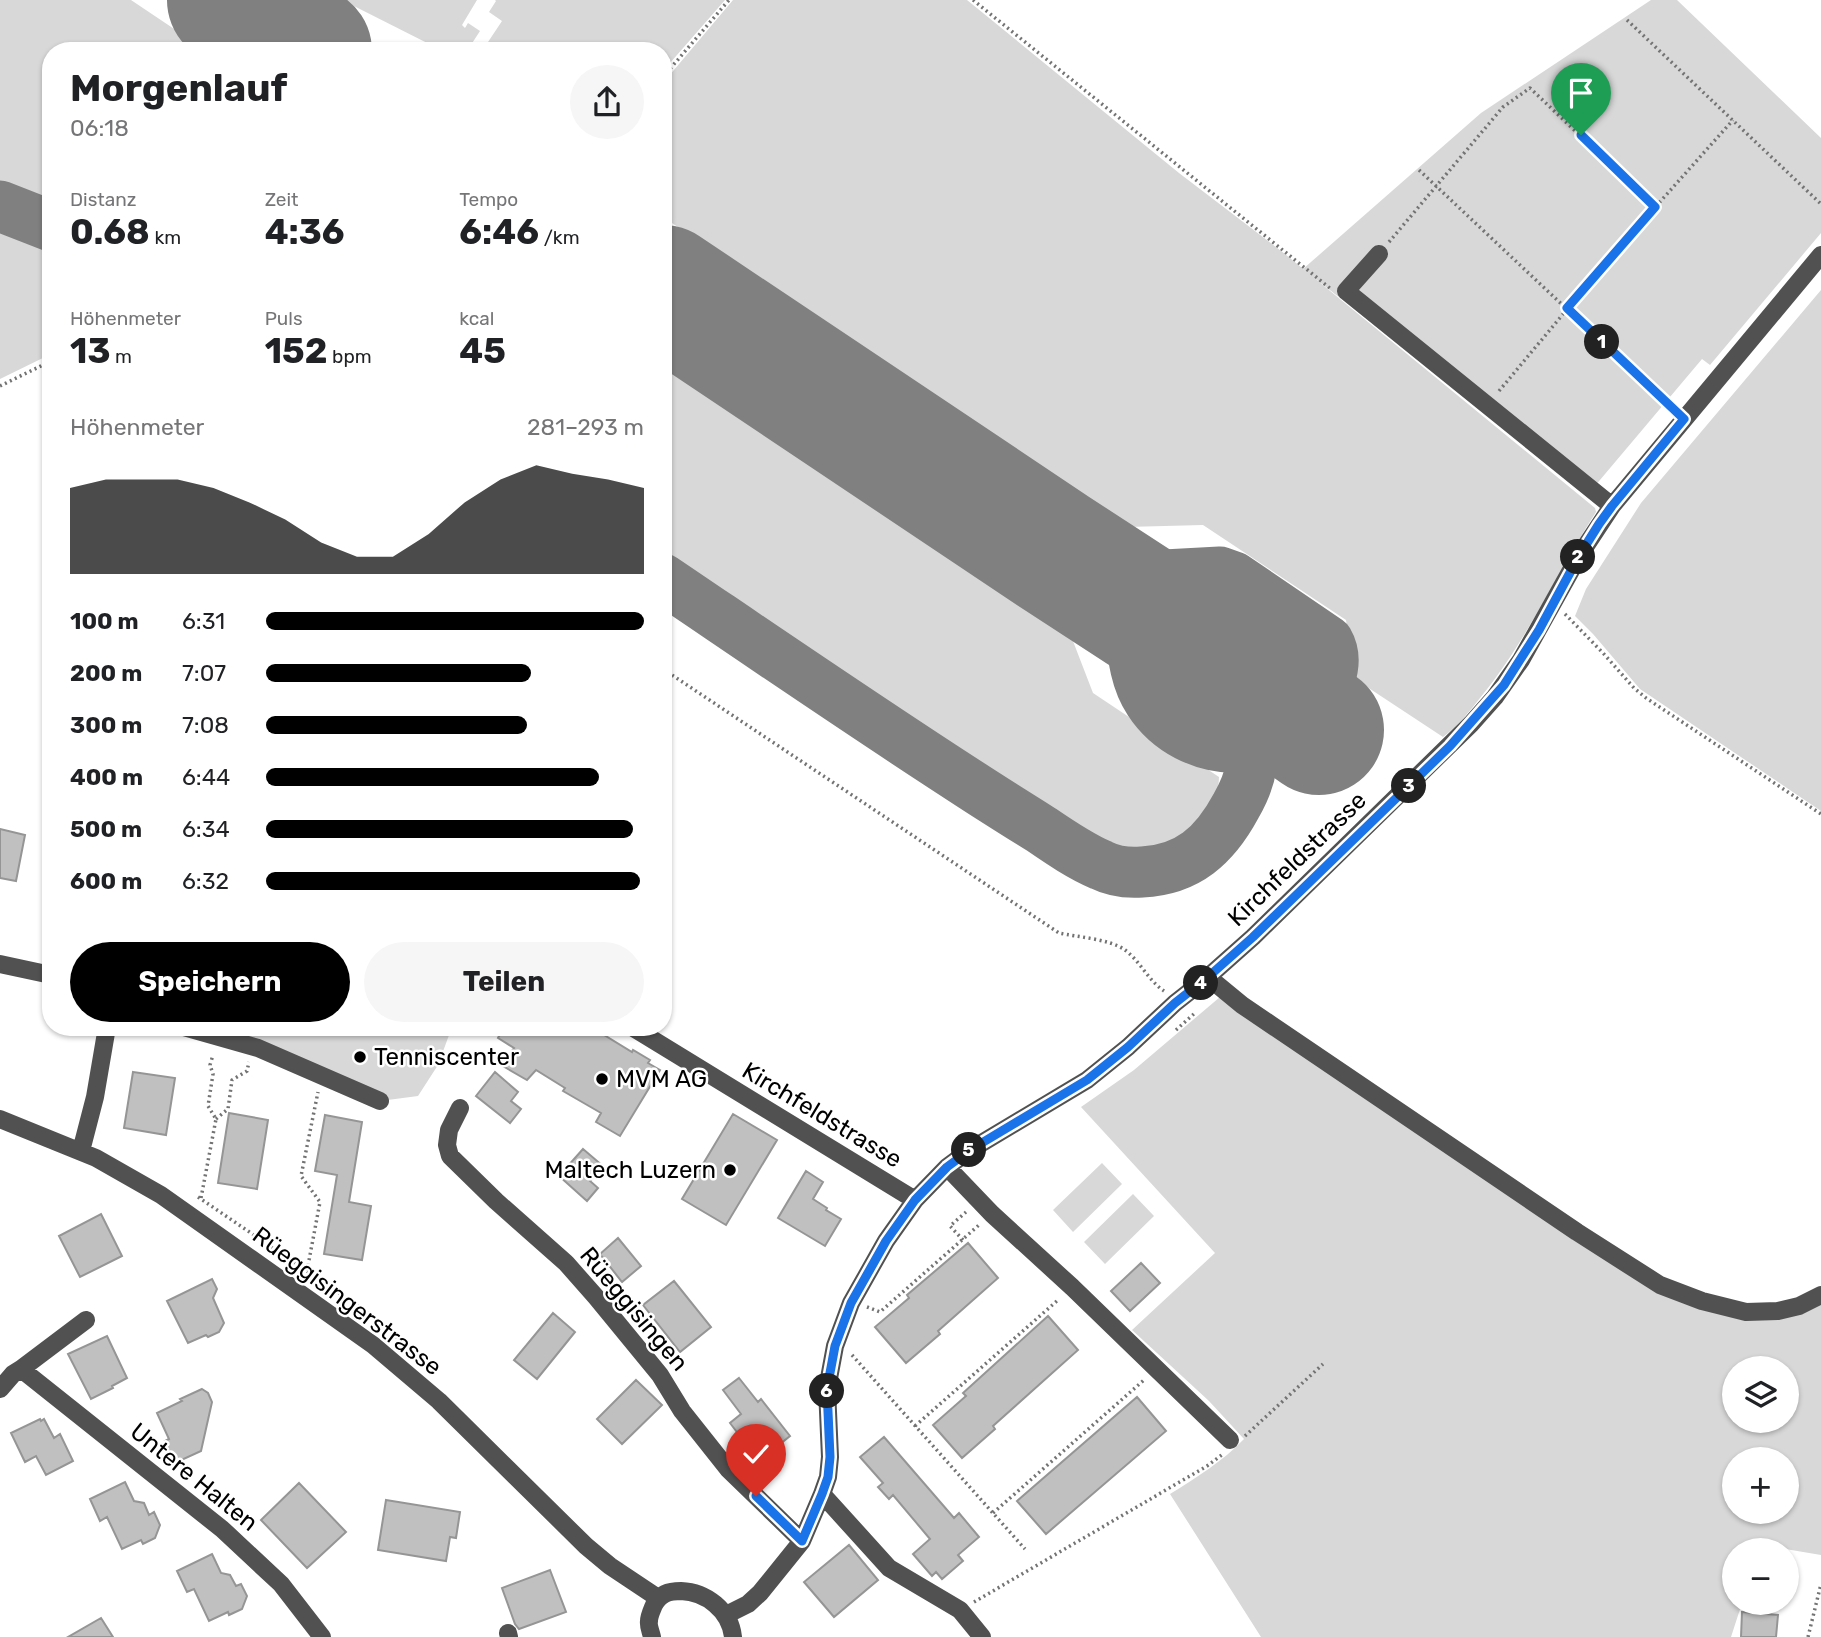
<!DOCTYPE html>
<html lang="de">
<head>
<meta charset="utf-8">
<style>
	body { margin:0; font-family:Rubik,sans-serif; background:#f6f6f6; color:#202124; height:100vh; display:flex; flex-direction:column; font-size:26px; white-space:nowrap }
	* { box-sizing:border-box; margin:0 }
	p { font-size:23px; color:#757577 }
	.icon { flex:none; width:38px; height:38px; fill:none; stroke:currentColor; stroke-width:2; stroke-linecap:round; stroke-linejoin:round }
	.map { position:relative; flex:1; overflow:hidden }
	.details { position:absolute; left:42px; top:42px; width:630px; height:994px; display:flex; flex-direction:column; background:#fff; border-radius:28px; box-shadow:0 2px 5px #0004 }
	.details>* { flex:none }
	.tools { position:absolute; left:1722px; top:1356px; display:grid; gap:14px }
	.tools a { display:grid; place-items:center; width:77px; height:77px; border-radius:50%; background:#fff; box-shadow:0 2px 5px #0004; font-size:35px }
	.pin { position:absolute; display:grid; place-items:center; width:60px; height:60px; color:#fff; margin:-72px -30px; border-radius:50% 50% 50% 0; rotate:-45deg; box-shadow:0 0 7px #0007 }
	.pin .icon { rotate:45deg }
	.km { position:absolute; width:35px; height:35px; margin:-18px; border-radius:50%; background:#222; color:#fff; font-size:19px; line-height:35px; text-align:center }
	.round { display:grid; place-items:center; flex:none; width:74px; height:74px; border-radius:37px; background:#f6f6f6 }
	.headline { display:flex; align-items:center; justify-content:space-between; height:119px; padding:0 28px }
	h1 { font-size:38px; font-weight:700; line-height:52px }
	.metrics { display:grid; grid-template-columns:repeat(3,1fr); gap:10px; height:119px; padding:7px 28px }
	.metrics div { display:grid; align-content:center }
	.metrics b { font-size:35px; font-weight:700 }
	.metrics small { font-size:19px; font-weight:400 }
	.metrics p { font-size:19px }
	.chart { height:196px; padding:14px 28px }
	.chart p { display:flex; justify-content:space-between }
	.chart svg { width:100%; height:126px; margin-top:7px; fill:#000; opacity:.7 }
	.cta { display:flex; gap:14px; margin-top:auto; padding:14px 28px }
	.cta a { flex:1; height:80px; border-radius:42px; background:#000; color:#fff; font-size:28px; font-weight:700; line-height:80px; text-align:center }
	.cta a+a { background:#f6f6f6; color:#202124 }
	ul { padding:0 28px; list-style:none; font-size:23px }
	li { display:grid; grid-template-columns:112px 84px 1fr; align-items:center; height:52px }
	li i { height:18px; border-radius:9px; background:#000 }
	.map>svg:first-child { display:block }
	.green { fill:#d8d8d8; fill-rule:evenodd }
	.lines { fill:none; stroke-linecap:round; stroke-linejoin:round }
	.taxiway { stroke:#808080; stroke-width:51 }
	.runway { stroke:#808080; stroke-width:130 }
	.building { fill:#c0c0c0; stroke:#959595; stroke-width:2 }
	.path { stroke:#737373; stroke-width:3.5; stroke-dasharray:2 3.5; stroke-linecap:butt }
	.minor { stroke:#515151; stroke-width:18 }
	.route-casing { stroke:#fff; stroke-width:14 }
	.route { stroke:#1a73e8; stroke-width:9 }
	.poi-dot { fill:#000; stroke:#fff; stroke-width:2.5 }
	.labels { text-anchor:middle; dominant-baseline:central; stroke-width:5; stroke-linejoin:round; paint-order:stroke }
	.street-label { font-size:24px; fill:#000; stroke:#fff }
	.poi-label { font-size:24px; fill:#000; stroke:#fff; text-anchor:start }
</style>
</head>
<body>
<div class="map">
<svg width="1821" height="1637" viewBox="0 0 1821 1637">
	<rect width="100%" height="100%" fill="#fff"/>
	<path class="green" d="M0,0H131L207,51H51V210L0,190Z
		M342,0H477L462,25L465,28L468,23L480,31L467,51H443Z
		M495,0H725L663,71V51H482L502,21L489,12L496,1Z
		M733,0H967L1179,173L1285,254L1595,508L1596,512C1556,574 1527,641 1480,698C1469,712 1458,726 1443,737L1355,679L1346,620L1203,525L1126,527L663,217V83Z
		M1651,0H1677L1821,138V233L1710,365L1702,359L1589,493L1303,269L1481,113Z
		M0,219L51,239V354L0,379Z
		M1821,290V811L1640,689L1593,634L1575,616L1586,589L1641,503Z
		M663,355L1066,623L1093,693L1219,777C1218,821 1179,854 1137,856C1124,857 1111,853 1099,850L663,560Z
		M1220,997L1548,1216L1720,1311L1821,1301V1555L1762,1545L1759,1550H1734V1603H1742L1731,1637H1261L1170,1494C1196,1478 1223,1461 1244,1439L1209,1401L1132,1330L1215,1253L1081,1107L1134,1070ZM1734,1368H1787V1421H1734ZM1734,1460H1787V1512H1734Z
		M184,1027H452L438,1065L418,1096L380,1101Z
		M1102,1163L1122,1184L1073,1232L1053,1210Z
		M1133,1194L1154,1216L1105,1264L1084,1242Z"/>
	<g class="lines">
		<path class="taxiway" d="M0,206L51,226
			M1085,572L1097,577L1109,578L1220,572L1234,577L1328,641C1339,660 1330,683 1319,701C1282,765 1188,761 1149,701C1136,682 1133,657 1131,635C1130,626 1131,616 1127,608C1124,601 1120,597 1115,591
			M663,579C765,648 867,718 971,785C994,800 1018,815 1042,830C1061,843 1080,856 1101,865C1113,871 1129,873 1142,872C1188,870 1215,845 1236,806C1243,794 1249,780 1251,767C1254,748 1251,727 1245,710C1236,685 1215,666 1199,646"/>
		<path class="runway" d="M232,0L307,51
			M663,290L1053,551L1199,646L1319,730"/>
	</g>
	<path class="building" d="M0,829L25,835L16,881L0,878Z
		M504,1027H591L632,1052L633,1050L650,1060L648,1063L660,1070L620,1136L596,1122L601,1113L563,1091L565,1088L536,1070L527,1080L501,1065L514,1048L498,1038Z
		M133,1072L175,1078L166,1135L124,1128Z
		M495,1072L518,1092L511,1101L521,1109L510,1123L476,1096Z
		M229,1113L268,1120L257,1189L218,1183Z
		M733,1114L777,1140L726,1225L682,1199Z
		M325,1115L362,1122L349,1202L371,1206L362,1260L324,1254L337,1175L315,1171Z
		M583,1149L603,1166L590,1181L598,1188L587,1201L559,1176Z
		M806,1171L823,1182L813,1199L827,1208L826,1210L841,1219L825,1246L778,1218Z
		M101,1214L122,1256L80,1277L59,1236Z
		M618,1238L641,1266L622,1282L600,1254Z
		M968,1243L998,1278L938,1331L940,1334L906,1363L875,1327L909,1298L907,1295Z
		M1141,1263L1160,1283L1130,1311L1111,1291Z
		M212,1279L217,1289L213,1298L224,1323L219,1332L208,1337L206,1335L188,1343L167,1301Z
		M674,1281L711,1327L680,1352L643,1305Z
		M553,1313L575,1332L537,1379L514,1360Z
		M1048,1316L1078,1350L993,1426L995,1429L962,1458L933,1425L966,1396L963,1393Z
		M107,1336L127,1378L112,1386L113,1388L91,1399L68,1354Z
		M739,1378L758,1402L761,1399L790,1436L759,1461L730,1423L741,1414L723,1390Z
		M636,1380L662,1405L622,1444L597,1419Z
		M202,1389L208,1393L212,1402L201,1451L175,1463L165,1441L169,1439L157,1413L182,1401L180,1399Z
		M1137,1397L1166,1431L1046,1534L1017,1501Z
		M40,1419L41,1421L44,1419L54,1438L60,1434L73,1461L46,1475L36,1456L25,1462L11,1433Z
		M884,1437L954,1518L959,1513L979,1537L958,1555L963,1561L942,1579L936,1572L932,1576L913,1554L930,1539L893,1495L889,1499L878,1487L883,1483L860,1457Z
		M125,1482L134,1501L144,1503L149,1515L154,1512L160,1525L155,1538L143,1544L141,1540L122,1549L107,1517L100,1521L90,1499Z
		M299,1483L346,1532L307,1568L261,1520Z
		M386,1500L460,1512L456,1538L450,1537L446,1561L378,1550Z
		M849,1545L878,1580L834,1617L804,1582Z
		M212,1554L221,1573L230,1575L236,1586L241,1584L247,1596L242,1609L229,1615L228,1612L209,1621L194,1589L187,1592L177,1571Z
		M550,1570L566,1612L519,1629L515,1624L502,1588Z
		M1742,1612L1778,1615L1776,1637H1741Z
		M101,1618L113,1637H68Z"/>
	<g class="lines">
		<path class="path" d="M973,0L1331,289
			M1627,20L1821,204
			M663,77L729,0
			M1419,170L1672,408
			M1389,242L1503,107L1530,88L1655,207
			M0,386L51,361
			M1499,391L1609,259L1733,120
			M1565,614L1603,653L1634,688L1646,698L1821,814
			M663,669L1059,933C1077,937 1110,939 1125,950C1140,961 1148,980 1164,991
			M1176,1030L1196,1012
			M216,1119L228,1109L232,1080L247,1071L249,1062
			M198,1197L364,1310L393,1333L407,1348
			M201,1198L216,1119L208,1106L213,1074L210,1065L213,1055
			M963,1240L950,1226L966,1212
			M307,1271L320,1202L301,1176L318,1092
			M867,1307L880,1312L979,1225
			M852,1355L1025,1549
			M915,1426L1058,1300
			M1245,1436L1323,1364
			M993,1513L1144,1380
			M974,1602L1207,1466L1223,1454
			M1808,1637L1821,1584"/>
		<path class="minor" d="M1379,254L1346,291L1612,506
			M0,964L51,975
			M1208,977L1242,1005L1577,1232L1660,1285L1702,1301L1746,1312L1778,1311L1799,1306L1821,1295
			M184,1027L258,1048L380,1101
			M632,1027L915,1200
			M460,1108L449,1130L447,1145L450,1156L496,1201L566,1263L596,1297L660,1375L682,1411L728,1469L802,1541
			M0,1119L96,1158L161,1195L373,1345L439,1401L586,1546L610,1566L658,1598
			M81,1151L95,1097L107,1027
			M947,1167L992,1214L1072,1287L1230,1440
			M21,1369L86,1320
			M0,1389L13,1374L21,1369L222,1529L281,1584L322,1637
			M822,1494L889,1568L960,1610L982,1637
			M726,1615L748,1604L760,1593L802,1541L822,1494L828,1477L830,1457L827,1389L835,1346L851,1303L886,1241L915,1200L947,1167L970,1150L1087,1080L1128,1047L1175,1003L1208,977L1253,937L1471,724L1495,697L1521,660L1579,556L1612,506L1821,255
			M508,1633L509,1637
			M652,1637C651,1632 648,1626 649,1621C649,1616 652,1610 654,1605C660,1594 668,1591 681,1591C706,1592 730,1610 733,1637"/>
	</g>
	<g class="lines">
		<g class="route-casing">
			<path id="route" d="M756,1496L802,1541L822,1494L828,1477L830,1457L827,1389L835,1346L851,1303L886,1241L915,1200L947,1167L970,1150L1087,1080L1128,1047L1175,1003L1208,977L1253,937L1450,746L1504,685L1539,630L1579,556L1599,524L1612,506L1684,419L1567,308L1655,207L1581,135"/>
		</g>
		<use href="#route" class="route"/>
	</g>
	<g class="poi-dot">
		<circle cx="360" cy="1057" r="7"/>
		<circle cx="602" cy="1079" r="7"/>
		<circle cx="730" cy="1170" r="7"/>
	</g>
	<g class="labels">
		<g class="street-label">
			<text transform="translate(1297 859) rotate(-44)">Kirchfeldstrasse</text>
			<text transform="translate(822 1115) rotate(31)">Kirchfeldstrasse</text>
			<text transform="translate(347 1301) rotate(37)">Rüeggisingerstrasse</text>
			<text transform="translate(634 1309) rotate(50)">Rüeggisingen</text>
			<text transform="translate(194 1477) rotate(39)">Untere Halten</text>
		</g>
		<g class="poi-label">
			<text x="374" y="1057">Tenniscenter</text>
			<text x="616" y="1079">MVM AG</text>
			<text x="716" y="1170" text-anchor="end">Maltech Luzern</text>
		</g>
	</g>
</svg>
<div class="tools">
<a><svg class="icon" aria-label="layers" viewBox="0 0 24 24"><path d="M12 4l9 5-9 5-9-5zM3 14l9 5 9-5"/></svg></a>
<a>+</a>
<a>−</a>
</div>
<div class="pin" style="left:1581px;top:135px;background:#1e9e55"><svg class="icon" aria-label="arrive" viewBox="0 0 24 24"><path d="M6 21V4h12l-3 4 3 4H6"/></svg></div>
<div class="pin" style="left:756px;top:1496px;background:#d93025"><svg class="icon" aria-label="check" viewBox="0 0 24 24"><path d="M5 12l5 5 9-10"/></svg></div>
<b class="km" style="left:1602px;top:342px">1</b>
<b class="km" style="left:1578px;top:557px">2</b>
<b class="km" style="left:1409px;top:786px">3</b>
<b class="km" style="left:1201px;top:983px">4</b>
<b class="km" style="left:969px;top:1150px">5</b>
<b class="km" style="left:827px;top:1391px">6</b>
<section class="details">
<div class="headline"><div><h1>Morgenlauf</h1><p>06:18</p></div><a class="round"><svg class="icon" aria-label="share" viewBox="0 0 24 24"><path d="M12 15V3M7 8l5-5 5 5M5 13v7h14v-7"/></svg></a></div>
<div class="metrics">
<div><p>Distanz</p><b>0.68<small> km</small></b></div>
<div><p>Zeit</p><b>4:36</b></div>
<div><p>Tempo</p><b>6:46<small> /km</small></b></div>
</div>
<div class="metrics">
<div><p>Höhenmeter</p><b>13<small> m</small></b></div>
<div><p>Puls</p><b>152<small> bpm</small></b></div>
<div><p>kcal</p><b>45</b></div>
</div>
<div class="chart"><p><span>Höhenmeter</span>281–293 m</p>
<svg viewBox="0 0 160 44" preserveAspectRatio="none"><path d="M0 44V14L10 11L20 11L30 11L40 14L50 19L60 25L70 33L80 38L90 38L100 30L110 19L120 11L130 6L140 9L150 11L160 14V44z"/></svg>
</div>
<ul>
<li><b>100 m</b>6:31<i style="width:100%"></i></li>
<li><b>200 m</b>7:07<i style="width:70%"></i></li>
<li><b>300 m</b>7:08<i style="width:69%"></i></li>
<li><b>400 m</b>6:44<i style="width:88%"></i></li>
<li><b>500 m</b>6:34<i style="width:97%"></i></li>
<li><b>600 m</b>6:32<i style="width:99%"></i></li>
</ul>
<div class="cta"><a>Speichern</a><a>Teilen</a></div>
</section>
</div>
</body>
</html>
